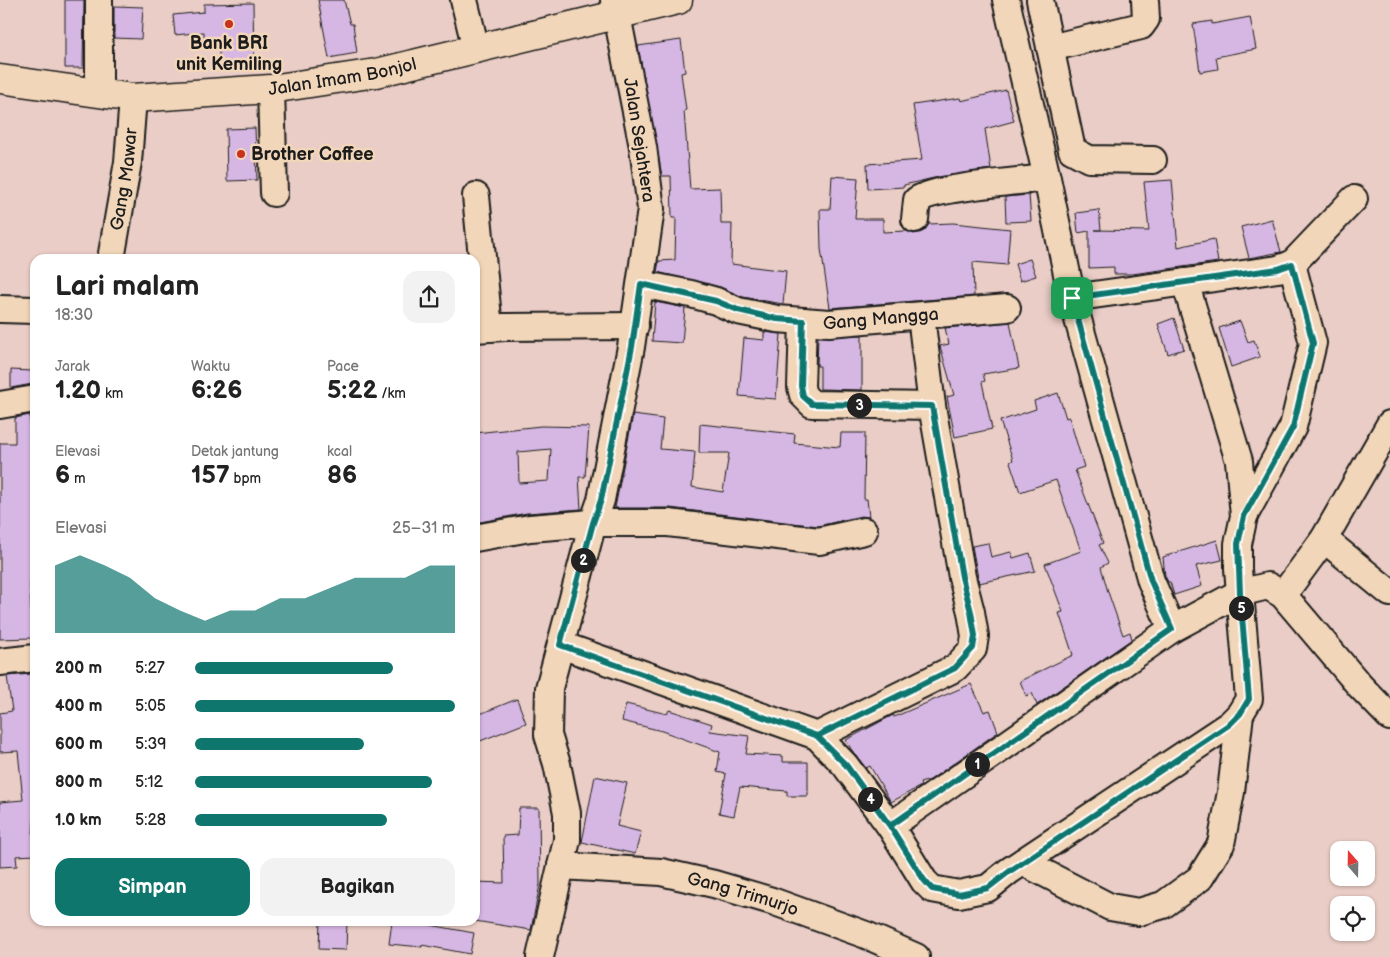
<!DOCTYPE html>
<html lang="id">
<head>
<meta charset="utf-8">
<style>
	body { margin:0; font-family:"Balsamiq Sans",sans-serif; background:#f2f2f2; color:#222; height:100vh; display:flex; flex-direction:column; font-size:19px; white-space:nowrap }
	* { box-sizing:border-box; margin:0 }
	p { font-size:16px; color:#767676 }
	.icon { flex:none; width:28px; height:28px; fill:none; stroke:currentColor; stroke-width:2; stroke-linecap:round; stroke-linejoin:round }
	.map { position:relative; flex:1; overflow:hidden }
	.panel { position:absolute; left:30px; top:254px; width:450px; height:672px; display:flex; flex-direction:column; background:#fff; border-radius:15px; box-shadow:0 1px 4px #0004 }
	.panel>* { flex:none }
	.needle { width:32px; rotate:340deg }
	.fabs { position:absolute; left:1330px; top:841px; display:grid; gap:10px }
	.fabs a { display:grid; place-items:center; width:45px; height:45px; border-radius:10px; background:#fff; box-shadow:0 1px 4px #0004; font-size:25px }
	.pin { position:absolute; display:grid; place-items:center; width:42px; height:42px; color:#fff; margin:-21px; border-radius:10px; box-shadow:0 2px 8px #0006 }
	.km { position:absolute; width:25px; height:25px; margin:-12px; border-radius:50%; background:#222; color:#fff; font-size:14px; line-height:25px; text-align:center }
	.round { display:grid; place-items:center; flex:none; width:52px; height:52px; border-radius:15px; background:#f2f2f2 }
	.summary { display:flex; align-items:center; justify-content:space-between; height:85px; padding:0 25px }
	h1 { font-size:28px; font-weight:700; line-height:38px }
	.metrics { display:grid; grid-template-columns:repeat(3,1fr); gap:8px; height:85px; padding:5px 25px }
	.metrics div { display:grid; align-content:center }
	.metrics b { font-size:25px; font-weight:700 }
	.metrics small { font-size:14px; font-weight:400 }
	.metrics p { font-size:14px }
	.chart { height:140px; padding:10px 25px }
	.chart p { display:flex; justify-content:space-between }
	.chart svg { width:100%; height:90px; margin-top:5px; fill:#0f766e; opacity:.7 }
	.primary-button { display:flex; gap:10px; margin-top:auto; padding:10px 25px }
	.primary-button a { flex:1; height:58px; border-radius:15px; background:#0f766e; color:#fff; font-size:20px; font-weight:700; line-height:58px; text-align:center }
	.primary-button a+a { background:#f2f2f2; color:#222 }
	ul { padding:0 25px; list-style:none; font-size:16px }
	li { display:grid; grid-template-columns:80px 60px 1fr; align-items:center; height:38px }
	li i { height:12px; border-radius:6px; background:#0f766e }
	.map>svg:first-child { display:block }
	.building { fill:#d6b7e4; stroke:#1c1c1c; fill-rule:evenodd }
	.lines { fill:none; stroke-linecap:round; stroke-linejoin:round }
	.minor-casing { stroke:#1c1c1c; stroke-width:30 }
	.highway-casing { stroke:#1c1c1c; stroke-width:31 }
	.minor { stroke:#f2d6b9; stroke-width:26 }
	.highway { stroke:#f2d6b9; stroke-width:28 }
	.route-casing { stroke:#fff; stroke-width:10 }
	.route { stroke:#0f766e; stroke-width:6 }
	.poi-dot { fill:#c8321e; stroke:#f2d6b9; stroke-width:2 }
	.labels { text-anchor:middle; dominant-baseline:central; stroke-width:5; stroke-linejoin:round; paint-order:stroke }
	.poi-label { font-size:18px; font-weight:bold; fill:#1c1c1c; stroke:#f2d6b9 }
	.street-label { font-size:18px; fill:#1c1c1c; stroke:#f2d6b9 }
</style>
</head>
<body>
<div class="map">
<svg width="1390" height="957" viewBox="0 0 1390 957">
	<rect width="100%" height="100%" fill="#eacdc6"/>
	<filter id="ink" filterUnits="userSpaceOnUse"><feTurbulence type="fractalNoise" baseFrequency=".02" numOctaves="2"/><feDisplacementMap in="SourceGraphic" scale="10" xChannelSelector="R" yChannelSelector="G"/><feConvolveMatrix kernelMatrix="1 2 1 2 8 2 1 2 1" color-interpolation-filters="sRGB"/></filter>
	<g filter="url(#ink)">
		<path class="building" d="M65,0H84L83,68H65Z
			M318,0H344L350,24H353L357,53L329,58Z
			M253,3L254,66L219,67V44L204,45V32L175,35L173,15L204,12V4Z
			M114,6L143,7L141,39L114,38Z
			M1250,17L1256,49L1216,57L1218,69L1200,72L1193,24L1212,21V24Z
			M681,40L685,72L681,73L686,110L684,111L690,189L720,188L721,224H732L731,264L786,271L783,304L743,297L720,287L657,272L659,261L675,260L676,218H672L671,176H662L638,46Z
			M1006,90L1014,121L985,129L991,169L938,177L904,185V187L868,189L867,164L922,160L913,105L960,98L961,101Z
			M255,128L257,180L227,181L226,129Z
			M832,176L858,178L855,219H883V232L907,231L914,234L924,231L929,224L953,223L1010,229L1007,265L973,262L974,296L830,308L821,249L820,209H830Z
			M1172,180L1178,247L1214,239L1218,262L1132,274H1114V267L1089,268V231L1078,233L1076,213L1099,210L1101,230H1095L1149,231L1144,182Z
			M1029,195L1031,221L1006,222L1005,197Z
			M1272,219L1281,252L1249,258L1241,227Z
			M1030,259L1036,276L1020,281L1015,264Z
			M655,302L685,308L682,343L652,341Z
			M1174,318L1184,349L1168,354L1158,324Z
			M1240,321L1248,342L1254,340L1260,357L1231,367L1219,328Z
			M1010,322L1019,368L983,374L985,381L982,382L992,429L955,437L947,397L954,395L940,346L949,344L945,328Z
			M764,332L781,334L776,399L739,396L744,338L764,340Z
			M862,335V390L820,389V366H817L818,337Z
			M11,370L32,371V384L11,388Z
			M1058,393L1066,418L1069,417L1084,467L1075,470L1103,543L1099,545L1108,563L1101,567L1108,592L1123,635L1130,632L1132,639L1037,705L1032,693L1026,696L1020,681L1073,655L1059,613L1063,612L1045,564L1081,551L1056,480L1020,492L1010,462L1013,460L1000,421L1036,409L1034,401Z
			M30,415V445L35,444V583H30L32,638L0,639V443H15V418Z
			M633,415L663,419L660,449L695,452L692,487L723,492L729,453H699L700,424L795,434L794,443L840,447L841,433H865L864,499H867L869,517L861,516L818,526L670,508H615Z
			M541,426L589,427L585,477H579L581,509L527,513L475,523V433ZM551,449L549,481L519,483L518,452Z
			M1217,540L1222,560L1196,566L1202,586L1174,595L1170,582H1168L1165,576L1163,557Z
			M988,543L991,557L1011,552L1013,558L1030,553L1035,571L979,583L972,546Z
			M32,674L35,686V810L33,836L35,835V855L16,856L17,866L0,867V802L23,800L18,751L0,752V713L12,711L7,676Z
			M971,684L984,712L990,710L998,732L930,780L920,783L921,786L891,802L870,766L866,768L851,749L846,740L893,715L894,717Z
			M517,699L526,723L475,743V716Z
			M626,704L667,714L669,710L712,724L710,731L749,736L746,754L783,756V762H808V796H787V791L740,787L734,816L719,813L726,774L717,772L720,752L662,731L622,721Z
			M595,776L627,783L617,826L641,832L635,854L582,842Z
			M519,808H539L540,884L531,930L475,921V882L504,883L503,836L518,835Z
			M320,921H347L346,950L319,949Z
			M392,921H425V924L474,933L470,954L422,945V947L389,944Z"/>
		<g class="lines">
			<g class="minor-casing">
				<g id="minor">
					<path d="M99,0V93"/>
					<path d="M464,0L476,49"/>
					<path d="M1006,0L1047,178L1072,298L1151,581L1172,629L1239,593L1268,586L1283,595L1360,686L1390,717"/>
					<path d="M1040,0L1072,150L1089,159L1153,160"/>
					<path d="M1050,48L1141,26L1146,19L1145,0"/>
					<path d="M271,89L274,193"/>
					<path d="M476,196L489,328"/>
					<path d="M915,219L917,200C934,187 1022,181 1047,178"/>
					<path id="s1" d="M111,259L128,162L133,98"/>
					<path id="s2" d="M641,284L691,294L716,301L738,311L777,319L829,323L1007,308"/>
					<path d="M1072,298L1278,269L1292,264L1354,199"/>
					<path d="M0,309L35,310"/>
					<path d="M803,321L801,387L803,395L812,404L932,406"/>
					<path d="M475,329L504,327L635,326"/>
					<path d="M0,405L35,399"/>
					<path d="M1244,516L1293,427L1313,343L1292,264"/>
					<path d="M475,538L530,528L593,523H668L819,541L864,531"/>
					<path d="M1324,539L1390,593"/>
					<path d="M1283,595L1324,539L1390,424"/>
					<path d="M561,645L817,736L845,765L890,826L924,881L932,889L959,894L988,888L1009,871L1230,724L1240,714L1249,699L1238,569V544L1244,516L1239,461L1185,282"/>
					<path d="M0,662L35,658"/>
					<path d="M817,736L955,668L973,649L975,636L971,612L962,577L932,406L921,316"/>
					<path d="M890,826L1172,629"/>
					<path d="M1023,862L1110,907L1139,912L1163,905L1200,878L1221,844L1231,792L1240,714"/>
					<path id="s3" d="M561,866L661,872L714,884L772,901L866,935L916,957"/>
					<path d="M540,957L567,840V813L557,764L548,735L549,688L593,523L601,500L631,347L651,209L643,147L614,0"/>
				</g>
			</g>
			<g class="highway-casing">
				<g id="highway">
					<path id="s4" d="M0,79L133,98L271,89L376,73L678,0"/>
				</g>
			</g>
			<use href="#minor" class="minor"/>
			<use href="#highway" class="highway"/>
		</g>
	</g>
	<g class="lines" filter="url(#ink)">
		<g class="route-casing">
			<path id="route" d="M1072,298L1151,581L1172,629L890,826L846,765L817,736L560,645L593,523L601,500L632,347L641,284L716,301L738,310L777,319L803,321L801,386L803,396L812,404L932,406L962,577L971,612L975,636L973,648L955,668L817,736L846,765L890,826L924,880L932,889L959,894L988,888L1010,871L1230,724L1240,714L1249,699L1240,593L1238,544L1244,516L1293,427L1313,343L1292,264L1278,269L1072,298"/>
		</g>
		<use href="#route" class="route"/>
	</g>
	<g class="poi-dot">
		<circle cx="229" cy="24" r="5"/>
		<circle cx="241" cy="154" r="5"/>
	</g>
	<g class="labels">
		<g class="poi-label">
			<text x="229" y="43">Bank BRI<tspan x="229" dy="21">unit Kemiling</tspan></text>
			<text x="251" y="154" text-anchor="start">Brother Coffee</text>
		</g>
		<g class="street-label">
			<text stroke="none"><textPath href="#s4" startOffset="345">Jalan Imam Bonjol</textPath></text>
			<text transform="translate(639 140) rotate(81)">Jalan Sejahtera</text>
			<text stroke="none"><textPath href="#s1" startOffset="81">Gang Mawar</textPath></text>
			<text stroke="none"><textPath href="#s2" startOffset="245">Gang Mangga</textPath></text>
			<text stroke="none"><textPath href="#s3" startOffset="185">Gang Trimurjo</textPath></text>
		</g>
	</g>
</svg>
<div class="fabs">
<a><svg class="needle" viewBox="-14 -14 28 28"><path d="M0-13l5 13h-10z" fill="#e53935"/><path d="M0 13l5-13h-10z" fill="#767676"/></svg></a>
<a><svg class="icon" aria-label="locate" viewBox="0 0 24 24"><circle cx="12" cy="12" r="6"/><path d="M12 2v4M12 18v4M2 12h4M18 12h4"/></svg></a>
</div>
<div class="pin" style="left:1072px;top:298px;background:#1e9e55"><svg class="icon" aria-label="arrive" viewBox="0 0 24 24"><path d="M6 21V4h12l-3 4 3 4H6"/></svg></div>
<b class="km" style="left:977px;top:764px">1</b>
<b class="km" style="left:583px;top:560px">2</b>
<b class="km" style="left:859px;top:405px">3</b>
<b class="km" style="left:870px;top:799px">4</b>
<b class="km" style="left:1241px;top:608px">5</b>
<section class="panel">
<div class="summary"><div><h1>Lari malam</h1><p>18:30</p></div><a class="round"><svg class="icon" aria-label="share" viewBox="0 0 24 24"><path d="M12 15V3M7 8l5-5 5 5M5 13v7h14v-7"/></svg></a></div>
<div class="metrics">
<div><p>Jarak</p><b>1.20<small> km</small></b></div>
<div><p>Waktu</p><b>6:26</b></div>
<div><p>Pace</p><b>5:22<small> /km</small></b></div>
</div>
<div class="metrics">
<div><p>Elevasi</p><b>6<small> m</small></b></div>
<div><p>Detak jantung</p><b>157<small> bpm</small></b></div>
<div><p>kcal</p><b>86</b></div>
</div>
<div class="chart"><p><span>Elevasi</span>25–31 m</p>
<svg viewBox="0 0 160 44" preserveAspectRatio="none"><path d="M0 44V11L10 6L20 11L30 17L40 27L50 33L60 38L70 33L80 33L90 27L100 27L110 22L120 17L130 17L140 17L150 11L160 11V44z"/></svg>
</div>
<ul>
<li><b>200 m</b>5:27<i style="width:76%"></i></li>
<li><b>400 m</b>5:05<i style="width:100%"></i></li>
<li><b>600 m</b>5:39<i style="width:65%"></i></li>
<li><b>800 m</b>5:12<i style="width:91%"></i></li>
<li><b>1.0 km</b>5:28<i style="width:74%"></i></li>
</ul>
<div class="primary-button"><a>Simpan</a><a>Bagikan</a></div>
</section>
</div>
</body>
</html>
